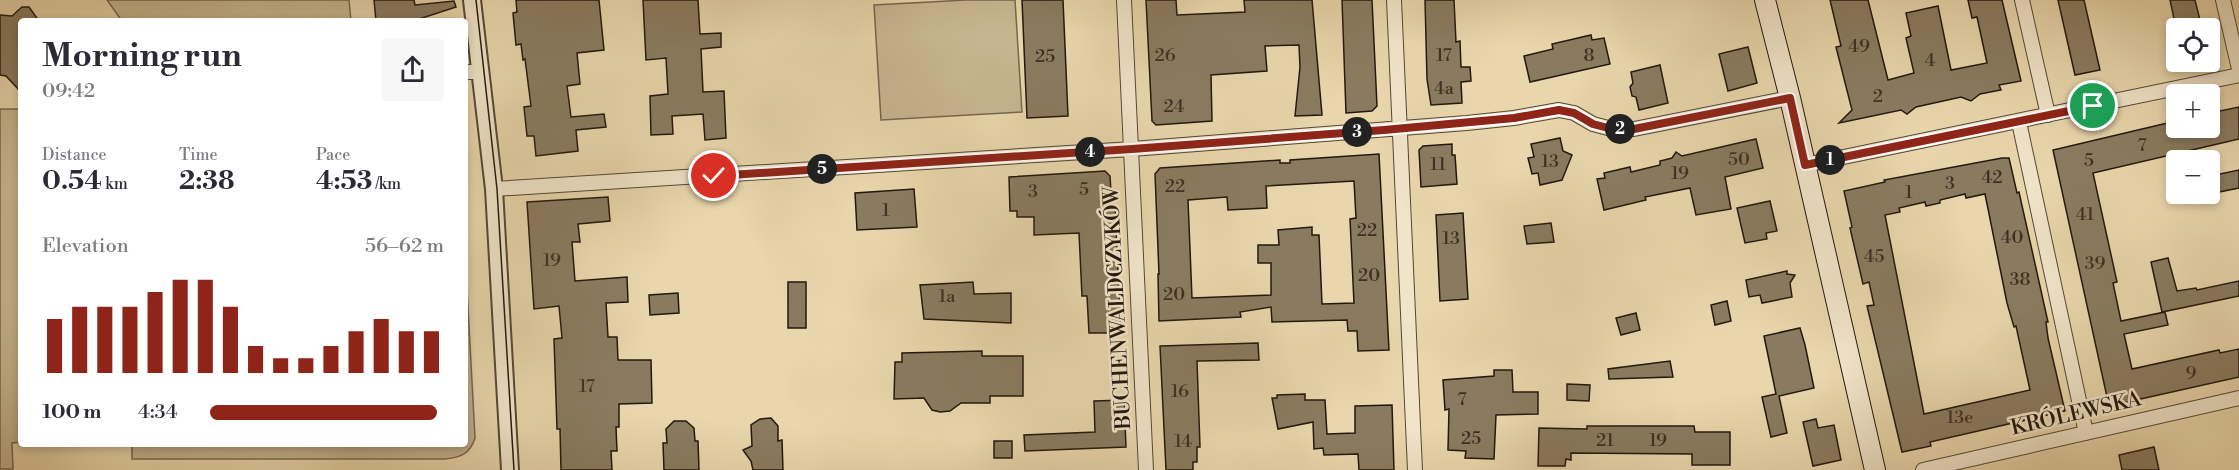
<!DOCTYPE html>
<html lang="en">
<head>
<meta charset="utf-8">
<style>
	body { margin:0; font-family:"Libre Bodoni",serif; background:#f7f7f7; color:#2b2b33; height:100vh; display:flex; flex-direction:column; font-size:22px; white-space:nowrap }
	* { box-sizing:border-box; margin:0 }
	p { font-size:20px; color:#7c7c81 }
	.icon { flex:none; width:33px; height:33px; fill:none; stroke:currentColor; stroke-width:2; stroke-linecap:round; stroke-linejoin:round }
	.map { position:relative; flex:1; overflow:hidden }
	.side { position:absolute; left:18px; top:18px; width:450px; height:429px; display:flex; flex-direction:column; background:#fff; border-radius:6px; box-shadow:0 3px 9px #0003 }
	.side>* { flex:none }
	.controls { position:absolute; left:2166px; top:18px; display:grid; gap:12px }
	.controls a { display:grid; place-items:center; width:54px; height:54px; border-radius:6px; background:#fff; box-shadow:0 3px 9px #0003; font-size:30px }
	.pin { position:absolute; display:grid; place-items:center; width:51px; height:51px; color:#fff; margin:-26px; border:3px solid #fff; border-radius:50%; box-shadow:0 2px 6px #0007 }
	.km { position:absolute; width:30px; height:30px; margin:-15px; border-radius:50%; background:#222; color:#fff; font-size:16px; line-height:30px; text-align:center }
	.round { display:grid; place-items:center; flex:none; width:63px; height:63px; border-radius:6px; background:#f7f7f7 }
	.overview { display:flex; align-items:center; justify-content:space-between; height:102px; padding:0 24px }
	h1 { font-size:33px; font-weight:700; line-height:45px }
	.metrics { display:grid; grid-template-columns:repeat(3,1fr); gap:9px; height:102px; padding:6px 24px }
	.metrics div { display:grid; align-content:center }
	.metrics b { font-size:26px; font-weight:700 }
	.metrics small { font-size:16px; font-weight:400 }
	.metrics p { font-size:16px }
	.chart { height:168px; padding:12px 24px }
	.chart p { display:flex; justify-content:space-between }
	.chart svg { width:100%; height:108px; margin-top:6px; stroke:#8f2418; stroke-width:6 }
	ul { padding:0 24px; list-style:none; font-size:20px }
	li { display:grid; grid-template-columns:96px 72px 1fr; align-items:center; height:45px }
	li i { height:15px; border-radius:8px; background:#8f2418 }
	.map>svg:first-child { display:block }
	.green { fill:#c7b691; stroke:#756750; stroke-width:1.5 }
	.building { fill:#8a7b60; stroke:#23180e; stroke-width:1.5; fill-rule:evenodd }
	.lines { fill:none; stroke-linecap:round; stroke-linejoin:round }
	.minor-casing { stroke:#544836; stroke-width:16 }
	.tertiary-casing { stroke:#544836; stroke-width:20 }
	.secondary-casing { stroke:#23180e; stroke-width:22 }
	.minor { stroke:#f1e4c9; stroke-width:14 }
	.tertiary { stroke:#f1e4c9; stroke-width:16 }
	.secondary { stroke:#f1e4c9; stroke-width:20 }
	.tram { stroke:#23180e; stroke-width:1.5 }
	.route-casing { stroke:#fff; stroke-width:12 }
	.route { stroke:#8f2418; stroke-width:8 }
	.labels { text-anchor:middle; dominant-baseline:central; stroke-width:5; stroke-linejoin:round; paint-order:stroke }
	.number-label { font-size:18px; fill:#3d3122 }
	.street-label { font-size:21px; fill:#23180e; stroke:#f1e4c9 }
</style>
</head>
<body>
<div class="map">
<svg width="2239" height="470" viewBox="0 0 2239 470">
	<rect width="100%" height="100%" fill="#e9d6ac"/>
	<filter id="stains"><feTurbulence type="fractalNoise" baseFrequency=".00333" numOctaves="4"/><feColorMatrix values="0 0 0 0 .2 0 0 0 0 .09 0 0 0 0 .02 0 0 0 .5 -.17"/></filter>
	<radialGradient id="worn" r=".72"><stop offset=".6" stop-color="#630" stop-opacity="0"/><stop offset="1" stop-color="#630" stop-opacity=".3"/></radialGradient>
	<path class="green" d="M107,0H349L351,21H122Z
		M966,0H1015L1022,112L881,120L874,5Z
		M0,109H21V442L12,443L13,469H0Z
		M465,251L475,438C470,454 460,458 444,459H132V444H465Z"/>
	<path class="building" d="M374,0H414L415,5L454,1L456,7L413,21H376Z
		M516,0H599L604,50L577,53L580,84L567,86L571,117L604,114L606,127L576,130L578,151L536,156L534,136H527L524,107L531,106L525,59L523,60L521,44L516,45L513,13L517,12Z
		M643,0H698L700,34L721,33V47L701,49L703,92L724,91L726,138L705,140L703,114L672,116L673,134L651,135L650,96L668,94L666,58L646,60Z
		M1022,0H1063L1068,116L1027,118Z
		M1146,0H1176L1177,15L1245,12L1244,0H1312L1322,115L1295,116L1300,67L1299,45L1265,46L1267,71L1211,75L1212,121L1156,125L1152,121Z
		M1342,0H1372L1377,106L1372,111L1346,113Z
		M1425,0H1454L1456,42L1460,41L1461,67H1470L1471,81L1461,82L1462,103L1431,105L1427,79Z
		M1830,0H1868L1888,80L1914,73L1906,38L1911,36L1906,13L1938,6L1951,70L1987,63L1977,17L1972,18L1968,0H2002L2021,81L1999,85L2001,90L1980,94L1971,101L1961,97L1916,107L1907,114L1901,110L1839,123L1852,110L1836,47L1841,46Z
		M2058,0H2084L2100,70L2075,75Z
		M2170,0H2195L2202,28H2176Z
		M22,7H29L39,21H21V92L6,76L0,75V15L12,16Z
		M1591,35L1592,40L1604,38L1610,64L1530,82L1524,56L1553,49L1552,44Z
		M1748,47L1757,83L1728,91L1719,54Z
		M1660,65L1668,103L1639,110L1636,97L1632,96L1630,87L1633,83L1631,72Z
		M2239,107V139L2093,173L2117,282L2113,283L2121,321L2165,312L2168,325L2124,334L2132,369L2219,350L2220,353L2239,349V377L2109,406L2053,150L2176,121V128H2210V113Z
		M1560,138L1563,151L1572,155L1562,180L1540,185L1538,173L1532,174L1528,158L1534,157L1531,144Z
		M1756,139L1763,168L1725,177L1731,209L1696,215L1690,188L1645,197L1646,200L1604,210L1597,179L1605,178L1604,173L1630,167L1631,172L1660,165V161L1672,158L1676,152L1682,156Z
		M1452,144V155H1455L1457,184L1421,187L1419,150L1423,146Z
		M1379,154L1389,350L1358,351L1357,331H1348L1347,320L1272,322L1271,307L1240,312L1241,317L1159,321L1158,274H1159L1155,174L1160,168L1280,160V163H1290V160ZM1354,181L1356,218L1350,219L1354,303L1322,304L1319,235H1312V227L1278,230L1279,245H1258V263H1271V295L1192,298L1188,200L1227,197L1228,210L1267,208L1266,186Z
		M2002,158H2009L2017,193L2019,192L2048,322H2046L2048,338L2065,411L1930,442L1931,446L1902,452L1867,306L1874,305L1869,282L1863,284L1850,228L1852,227L1844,191L1885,182L1884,180ZM1965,194L1966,198L1985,194L2007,303L2014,327L2016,326L2030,390L1924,414L1885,215L1900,212L1899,208L1925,202L1926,206L1940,203V200Z
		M2239,170V188L2219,192L2215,175Z
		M1105,171L1110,176L1112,208H1115L1121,333H1089L1087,296H1082L1079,233L1034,235V217H1017V211H1010L1009,177Z
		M914,189L917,227L857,230L855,193Z
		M608,197L610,221L578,224L580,242H572L575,281L627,277L628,302L606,303L608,337H617L618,360H651L652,403L619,404V427H616L617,451H611L612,470H561L560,429H557L554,339L562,338L559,306L534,309L527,202Z
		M1770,201L1777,231L1766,233L1767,239L1745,243L1737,208Z
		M1463,213L1468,299L1440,301L1436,215Z
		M1551,223L1554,242L1527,244L1524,226Z
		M2168,258L2177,291L2196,288L2197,290L2239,281V296L2162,312L2151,262Z
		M1787,271V274L1795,275L1790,283L1792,297L1762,303L1760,295L1749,297L1746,280Z
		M788,282H806V328H788Z
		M973,282L974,294L1011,293V323L924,319L920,285Z
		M678,293L679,313L650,315L649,295Z
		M1727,301L1731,321L1715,325L1711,305Z
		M1636,313L1640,330L1621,335L1616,318Z
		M1800,328L1805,345L1814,388L1779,396L1787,433L1771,437L1762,397L1776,394L1764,336Z
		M1258,343L1259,360L1197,361L1200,447H1197V462H1193V470H1166L1160,346Z
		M982,351V356H1023V396H990V403H961L950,411L940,412L932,410L924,398L894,399L895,362H902V353Z
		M1670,361L1673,377L1609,379L1608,369Z
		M1494,370H1512L1513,392H1538V414L1496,415L1494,459L1465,458L1466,451L1448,450L1449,409L1445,410L1443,380L1494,376Z
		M1567,384L1590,385L1589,401L1567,400Z
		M1305,394V400H1325L1327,434L1355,433V406L1392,405L1394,470H1359L1358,454L1324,455L1323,448L1314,449L1313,422L1278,429L1272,398H1277V395Z
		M1124,400L1126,447L1025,451L1024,435L1095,432L1094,401Z
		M771,418L778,426V441L782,440L783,470H753L751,461L743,450L752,446L751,425L760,419Z
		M1816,419L1818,428L1834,425L1841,460L1813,466L1803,422Z
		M674,421H686L694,428L695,441H698L699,470H664L663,443H667L666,429Z
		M1587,426H1694L1695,432H1730V465H1692V454L1571,453V460L1566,459L1565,466H1538L1539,428L1587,429Z
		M994,441H1012V458H994Z
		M2154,447L2159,470H2122L2119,455Z"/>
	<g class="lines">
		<g class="minor-casing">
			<path id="minor" d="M1124,0L1146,470
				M1394,0L1415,470
				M2022,0L2048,115
				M2223,0L2239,69
				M465,72H481
				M2019,122L2086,433
				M1805,165L2239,75
				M494,189L1132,149L1467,123L1514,118L1559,110L1574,113L1593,124L1608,128L1634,129L1790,98
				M1923,470L2239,398"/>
		</g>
		<g class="tertiary-casing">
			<path id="tertiary" d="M472,0L494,189L510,470"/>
		</g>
		<g class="secondary-casing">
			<path id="secondary" d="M1765,0L1790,98L1875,470"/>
		</g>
		<use href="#minor" class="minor"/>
		<use href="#tertiary" class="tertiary"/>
		<use href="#secondary" class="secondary"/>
		<path class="tram" d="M476,0L497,189L514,470"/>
	</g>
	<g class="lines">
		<g class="route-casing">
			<path id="route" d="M714,176L1132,149L1384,130L1514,118L1559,110L1574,113L1593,124L1608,128L1634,129L1790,98L1805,165L2093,106"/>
		</g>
		<use href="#route" class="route"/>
	</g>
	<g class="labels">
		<g class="number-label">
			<text x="1859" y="46">49</text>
			<text x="1165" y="55">26</text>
			<text x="1444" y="55">17</text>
			<text x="1589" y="55">8</text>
			<text x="1045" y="56">25</text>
			<text x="1930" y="60">4</text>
			<text x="1444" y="88">4a</text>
			<text x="1878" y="96">2</text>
			<text x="1174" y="106">24</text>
			<text x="2142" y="145">7</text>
			<text x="1739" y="159">50</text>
			<text x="2089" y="160">5</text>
			<text x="1550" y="161">13</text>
			<text x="1438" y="164">11</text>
			<text x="1680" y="173">19</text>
			<text x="1992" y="177">42</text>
			<text x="1950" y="183">3</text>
			<text x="1175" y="186">22</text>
			<text x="1084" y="189">5</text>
			<text x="1033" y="191">3</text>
			<text x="1909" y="192">1</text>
			<text x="886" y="210">1</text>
			<text x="2085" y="214">41</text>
			<text x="1367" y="230">22</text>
			<text x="2012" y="237">40</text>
			<text x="1451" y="238">13</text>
			<text x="1874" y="256">45</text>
			<text x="552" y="260">19</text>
			<text x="2095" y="263">39</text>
			<text x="1369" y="275">20</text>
			<text x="2020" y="279">38</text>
			<text x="1174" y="294">20</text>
			<text x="947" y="296">1a</text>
			<text x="2191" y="373">9</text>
			<text x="587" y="386">17</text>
			<text x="1180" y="391">16</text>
			<text x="1462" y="399">7</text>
			<text x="1960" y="417">13e</text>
			<text x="1471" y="438">25</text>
			<text x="1605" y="440">21</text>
			<text x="1658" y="440">19</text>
			<text x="1183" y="441">14</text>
		</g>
		<g class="street-label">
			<text transform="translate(1118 308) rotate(-93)">BUCHENWALDCZYKÓW</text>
			<text transform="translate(2076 414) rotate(-13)">KRÓLEWSKA</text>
		</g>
	</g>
	<rect width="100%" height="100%" filter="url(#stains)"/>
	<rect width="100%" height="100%" fill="url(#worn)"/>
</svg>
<div class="controls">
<a><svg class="icon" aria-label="locate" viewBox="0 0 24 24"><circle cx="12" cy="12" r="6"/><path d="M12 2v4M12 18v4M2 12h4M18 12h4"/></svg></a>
<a>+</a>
<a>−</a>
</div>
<div class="pin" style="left:2093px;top:106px;background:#1e9e55"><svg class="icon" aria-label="arrive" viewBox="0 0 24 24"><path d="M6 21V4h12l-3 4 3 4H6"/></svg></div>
<div class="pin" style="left:714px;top:176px;background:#d93025"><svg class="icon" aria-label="check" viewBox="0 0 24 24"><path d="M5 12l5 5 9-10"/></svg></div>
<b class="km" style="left:1830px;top:160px">1</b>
<b class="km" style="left:1620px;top:129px">2</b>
<b class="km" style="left:1357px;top:132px">3</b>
<b class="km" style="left:1090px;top:152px">4</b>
<b class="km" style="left:822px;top:169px">5</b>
<section class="side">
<div class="overview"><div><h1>Morning run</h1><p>09:42</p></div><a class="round"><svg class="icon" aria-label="share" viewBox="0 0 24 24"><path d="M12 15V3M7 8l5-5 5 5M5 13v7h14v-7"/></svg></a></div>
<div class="metrics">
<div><p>Distance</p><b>0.54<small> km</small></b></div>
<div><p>Time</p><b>2:38</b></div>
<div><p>Pace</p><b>4:53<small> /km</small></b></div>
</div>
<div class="chart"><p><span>Elevation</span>56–62 m</p>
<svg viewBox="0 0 160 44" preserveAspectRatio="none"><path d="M5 44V22M15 44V17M25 44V17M35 44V17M45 44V11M55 44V6M65 44V6M75 44V17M85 44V33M95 44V38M105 44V38M115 44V33M125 44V27M135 44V22M145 44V27M155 44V27"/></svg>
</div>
<ul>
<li><b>100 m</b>4:34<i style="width:97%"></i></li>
</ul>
</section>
</div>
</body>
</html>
